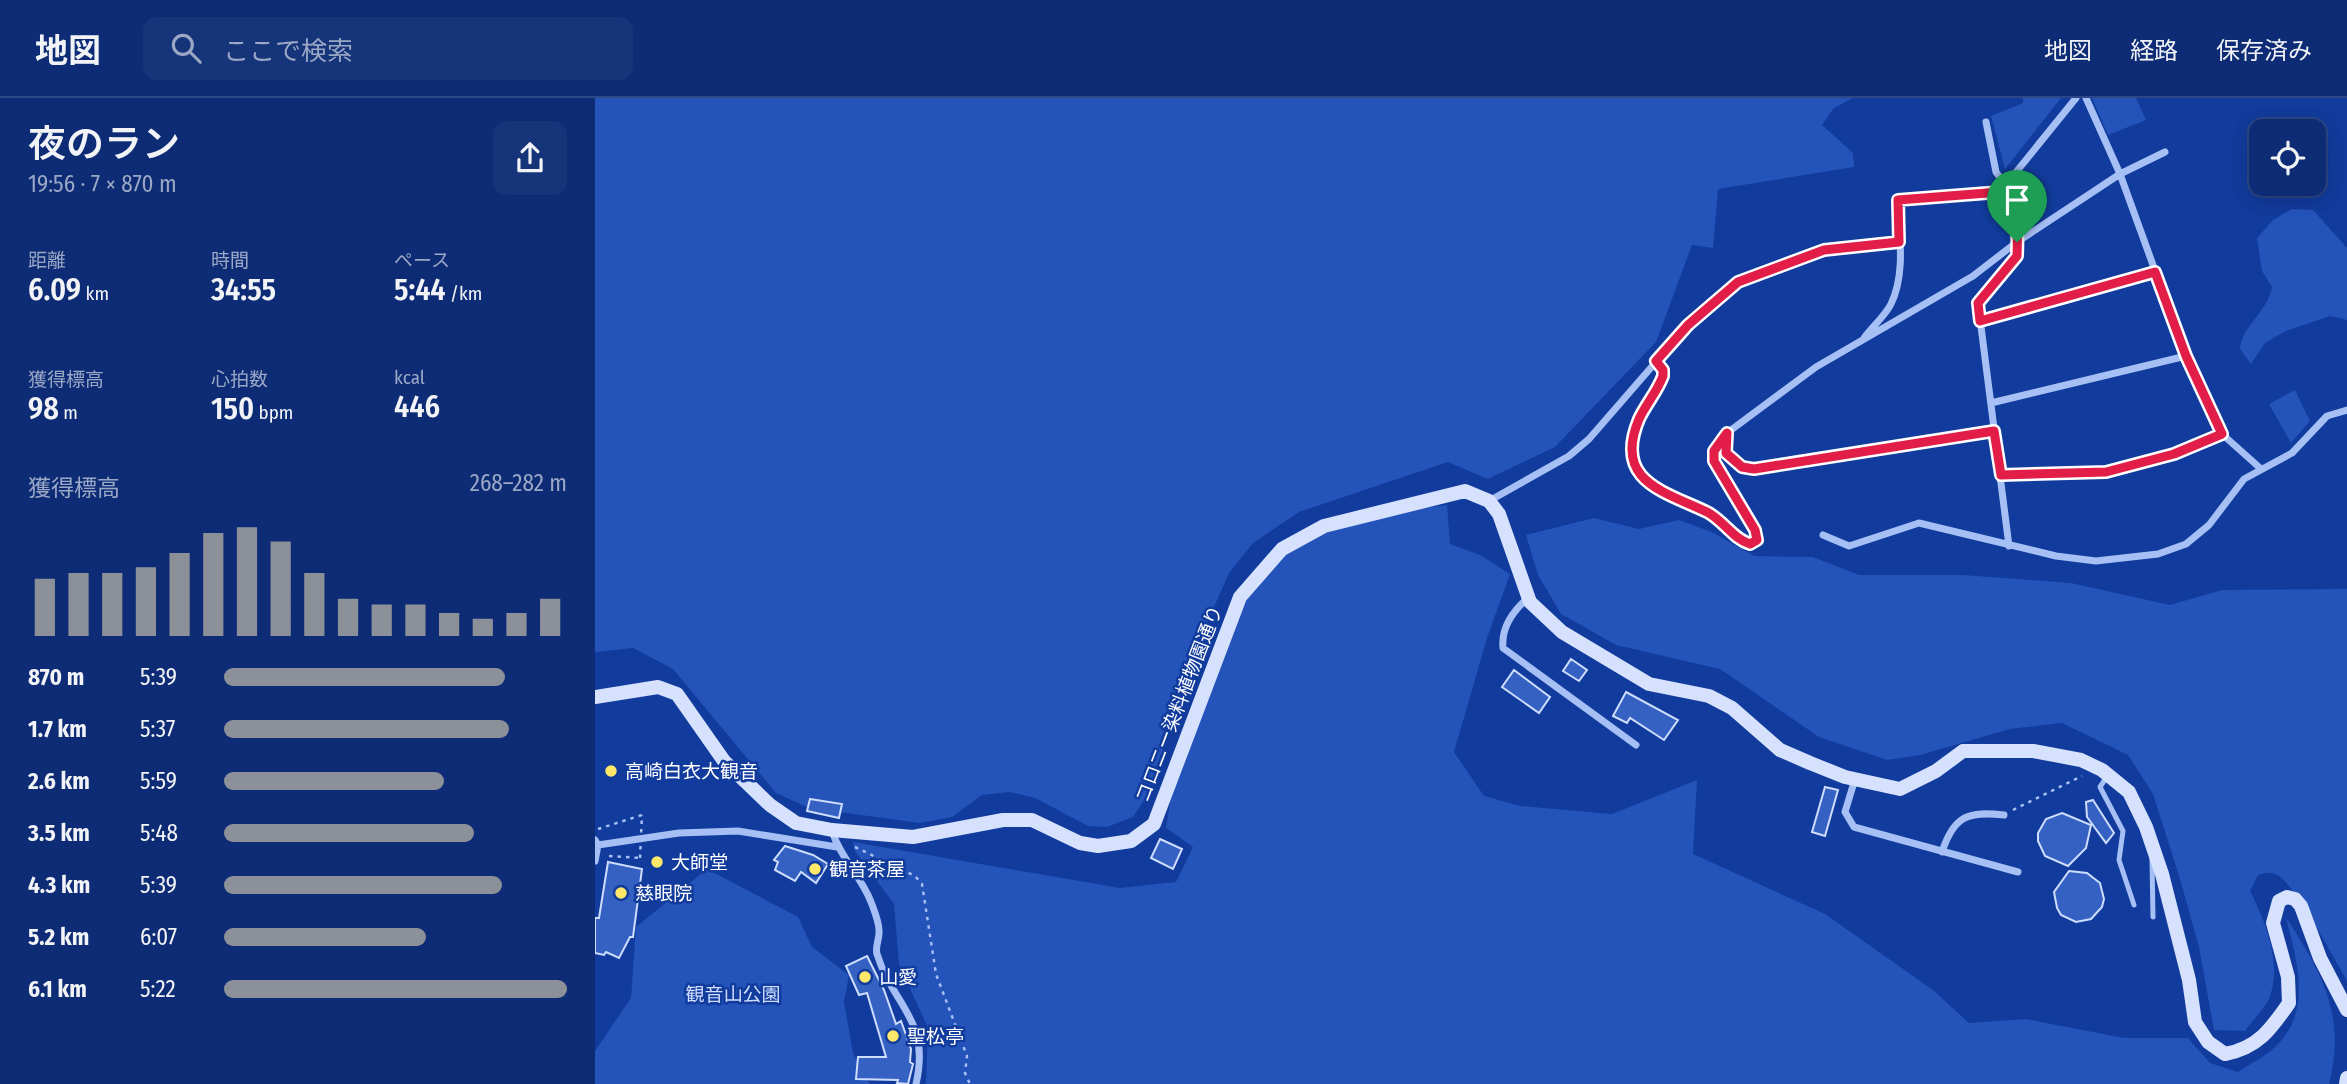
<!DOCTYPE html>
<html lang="ja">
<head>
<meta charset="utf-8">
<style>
	body { margin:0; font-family:"Fira Sans Condensed","Noto Sans JP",sans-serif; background:#16347a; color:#f1f3f6; height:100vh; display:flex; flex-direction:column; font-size:26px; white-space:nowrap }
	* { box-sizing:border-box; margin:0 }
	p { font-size:23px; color:#9aa7c5 }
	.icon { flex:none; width:38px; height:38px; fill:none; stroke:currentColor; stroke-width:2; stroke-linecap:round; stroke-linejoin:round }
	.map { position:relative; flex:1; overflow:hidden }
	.drawer { display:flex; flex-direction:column; background:#0d2c75; width:595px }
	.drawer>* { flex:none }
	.controls { position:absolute; left:1654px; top:21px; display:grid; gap:14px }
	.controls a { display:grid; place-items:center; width:77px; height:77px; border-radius:14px; background:#0d2c75; box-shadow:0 4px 18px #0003,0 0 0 2px #2d4887; font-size:35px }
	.pin { position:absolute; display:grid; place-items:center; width:60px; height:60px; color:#fff; margin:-72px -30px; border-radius:50% 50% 50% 0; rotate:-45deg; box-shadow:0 0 7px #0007 }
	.pin .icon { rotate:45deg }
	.round { display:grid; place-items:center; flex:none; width:74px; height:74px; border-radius:14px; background:#16347a }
	.head { display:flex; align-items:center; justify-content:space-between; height:119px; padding:0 28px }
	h1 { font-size:38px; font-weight:600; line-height:52px }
	.stats { display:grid; grid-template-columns:repeat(3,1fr); gap:10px; height:119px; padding:7px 28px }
	.stats div { display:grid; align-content:center }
	.stats b { font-size:30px; font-weight:600 }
	.stats small { font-size:19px; font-weight:400 }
	.stats p { font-size:19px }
	.chart { height:196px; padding:14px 28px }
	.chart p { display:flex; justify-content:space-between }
	.chart svg { width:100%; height:126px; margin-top:7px; stroke:#8c9099; stroke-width:6 }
	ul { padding:0 28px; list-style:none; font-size:23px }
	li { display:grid; grid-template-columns:112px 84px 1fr; align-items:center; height:52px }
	li i { height:18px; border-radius:9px; background:#8c9099 }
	header { display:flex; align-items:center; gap:42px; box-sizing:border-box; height:98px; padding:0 35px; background:#0d2c75; border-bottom:2px solid #2d4887 }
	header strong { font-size:33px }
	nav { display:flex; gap:38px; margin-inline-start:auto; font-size:24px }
	.search { width:490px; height:63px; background:#16347a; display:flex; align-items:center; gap:18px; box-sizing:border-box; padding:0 24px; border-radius:14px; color:#9aa7c5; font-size:26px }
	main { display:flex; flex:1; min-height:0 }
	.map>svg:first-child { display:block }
	.green { fill:#2453ba }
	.building { fill:#3561c2; stroke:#ceddfe; stroke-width:2 }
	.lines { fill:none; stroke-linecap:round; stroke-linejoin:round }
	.path { stroke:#a6bff4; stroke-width:2.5; stroke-dasharray:3.5 5; stroke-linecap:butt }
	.lane { stroke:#a6bff4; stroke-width:5 }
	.street { stroke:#a6bff4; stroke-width:7 }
	.secondary { stroke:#d6e1fd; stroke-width:14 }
	.path-bridge { stroke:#a6bff4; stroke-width:2.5; stroke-dasharray:3.5 5; stroke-linecap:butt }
	.route-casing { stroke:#fff; stroke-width:14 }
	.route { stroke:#e11d48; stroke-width:9 }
	.poi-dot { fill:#ffe869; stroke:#113b9c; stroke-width:2.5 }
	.labels { text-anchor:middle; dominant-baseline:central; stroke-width:5; stroke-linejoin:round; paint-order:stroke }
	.street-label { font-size:19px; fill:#fff; stroke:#113b9c }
	.poi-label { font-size:19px; fill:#fff; stroke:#113b9c; text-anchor:start }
	.park-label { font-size:19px; fill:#ceddfe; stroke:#113b9c }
</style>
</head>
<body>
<header>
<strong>地図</strong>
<div class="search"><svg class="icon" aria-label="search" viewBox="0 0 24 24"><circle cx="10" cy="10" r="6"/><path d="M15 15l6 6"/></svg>ここで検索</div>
<nav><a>地図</a><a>経路</a><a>保存済み</a></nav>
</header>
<main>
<section class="drawer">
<div class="head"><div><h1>夜のラン</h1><p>19:56 · 7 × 870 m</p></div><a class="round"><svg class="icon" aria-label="share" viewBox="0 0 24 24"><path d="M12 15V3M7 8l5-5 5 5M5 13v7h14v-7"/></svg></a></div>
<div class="stats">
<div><p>距離</p><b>6.09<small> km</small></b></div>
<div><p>時間</p><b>34:55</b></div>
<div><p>ペース</p><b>5:44<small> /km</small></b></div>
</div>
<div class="stats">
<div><p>獲得標高</p><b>98<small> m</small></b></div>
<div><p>心拍数</p><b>150<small> bpm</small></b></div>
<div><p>kcal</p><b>446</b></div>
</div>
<div class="chart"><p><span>獲得標高</span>268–282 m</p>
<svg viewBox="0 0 160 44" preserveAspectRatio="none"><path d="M5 44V24M15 44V22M25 44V22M35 44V20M45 44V15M55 44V8M65 44V6M75 44V11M85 44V22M95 44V31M105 44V33M115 44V33M125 44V36M135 44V38M145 44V36M155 44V31"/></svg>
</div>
<ul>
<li><b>870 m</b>5:39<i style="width:82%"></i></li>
<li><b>1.7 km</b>5:37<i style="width:83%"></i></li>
<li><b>2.6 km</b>5:59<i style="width:64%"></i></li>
<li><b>3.5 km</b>5:48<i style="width:73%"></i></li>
<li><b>4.3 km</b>5:39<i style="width:81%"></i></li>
<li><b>5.2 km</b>6:07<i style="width:59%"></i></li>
<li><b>6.1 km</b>5:22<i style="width:100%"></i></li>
</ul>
</section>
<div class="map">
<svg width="1752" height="986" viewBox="0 0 1752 986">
	<rect width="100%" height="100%" fill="#113b9c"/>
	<path class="green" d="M0,0H1258L1239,10L1227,27L1258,55L1259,69L1123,91L1118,150L1097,147L1061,244L960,349L893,381L853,364L704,414L658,445L634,475L616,516L553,696L538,719L512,729L493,728L440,700L415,694L387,697L357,719L325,725L214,710L181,695L78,571L38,550L0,554Z
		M1428,0H1466L1410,71L1396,18L1428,5Z
		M1497,0H1541L1551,22L1513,37Z
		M1697,111L1718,112L1752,150V222L1735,218L1691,233L1670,245L1656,266L1645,251C1647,227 1673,214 1677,189L1667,173L1662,140L1678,122Z
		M1700,292L1715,323L1696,345L1674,306Z
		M852,407L855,446L885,457L915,476L892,540L859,654L889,698L925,708L1017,716L1102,682L1098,756L1230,816L1338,892L1374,925L1431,921L1529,940H1593L1615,965L1643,974C1656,965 1674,957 1684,945C1717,909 1701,861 1691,819C1726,874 1752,918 1734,986H331L333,930L304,866L299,806L259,752L258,744L525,790L581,784L598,749L571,730L576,698L649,496L681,459L759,417Z
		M999,420L1044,431L1084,422L1117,434L1159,458L1218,459L1264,477H1368L1476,485L1575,507L1627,492L1752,491V883C1741,863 1700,788 1684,778C1677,773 1671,775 1663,777L1655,793C1670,822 1687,865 1675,898C1671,910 1658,922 1650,933L1619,932L1604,849L1585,781L1558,696L1533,657L1467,625L1415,631L1325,657L1292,662L1224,639L1125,571L1021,547L966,516L943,477L931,437Z
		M112,771L203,819L217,849L254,877L249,904L258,955L275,986H0V953L36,900L41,829Z"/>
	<path class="building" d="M976,561L992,572L984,583L968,573Z
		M919,572L955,599L944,615L907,589Z
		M1031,594L1083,622L1069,642L1035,620L1032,625L1018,618Z
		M1230,689L1243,692L1230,738L1217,734Z
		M215,701L247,706L244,720L212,713Z
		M1498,702L1519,735L1511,745L1492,719L1491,704Z
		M1467,715L1496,727L1491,750L1473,768L1450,758L1443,743V735L1451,721Z
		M565,741L587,751L578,771L556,760Z
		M190,748L218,757L233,766L221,785L206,774L200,783L180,772L183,764L179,762Z
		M13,764L47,771L38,839H35L24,860L11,854L9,857L0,855V820H4Z
		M1474,773L1492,775L1505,785L1509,801L1507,809L1496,821L1481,824L1466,817L1462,810L1459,794Z
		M272,858L289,892L301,926L306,923L316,951L315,964L318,966L313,986L302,985L303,982L261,981L263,959H291L272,895L264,897L251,868Z"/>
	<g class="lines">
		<path class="path" d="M1418,712L1487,678
			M3,731L47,717
			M260,749L320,778L327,786L341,876L372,958L370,975L375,986
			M14,758L45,760"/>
		<path class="lane" d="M1513,677L1505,689L1528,733L1524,762L1539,807
			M1557,762L1558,819"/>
		<path class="street" d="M1491,0L1525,76L1591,258L1627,336L1665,370
			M1391,24L1401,74L1416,95L1422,124V158L1383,205L1414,448
			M1385,223L1560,175
			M1269,240C1277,229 1290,218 1296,206C1311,175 1304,136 1303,102L1405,94L1481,0
			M1061,263L1068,272V278C1062,292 1053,303 1047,316C1016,383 1063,391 1112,414C1128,422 1138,441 1155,446L1162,442L1159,432L1119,363V353L1132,335L1221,269L1378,178L1422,144L1525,76L1570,54
			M1396,305L1591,258
			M1132,336L1131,355L1147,369L1159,371L1399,333
			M1406,377L1511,374L1579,356L1627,336
			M894,403L974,358L994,341L1093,227L1143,184L1229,152L1304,144
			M1228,437L1254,448L1324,425L1461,458L1501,463L1563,456L1591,446L1614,427L1649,381L1697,355L1732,318L1752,312
			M933,500C918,513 906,529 908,550L1041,647
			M1260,681L1250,714L1259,729L1423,774
			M237,733C245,759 266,778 276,804C279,812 285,826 284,835C284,842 280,849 282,856C298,908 336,921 321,986
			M0,742L3,747L0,763
			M3,747L84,735L143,733L242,749
			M1347,754C1359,717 1374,713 1409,717"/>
		<path class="secondary" d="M0,599L63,589L82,596L129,663L175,707L201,725L237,732L318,739L408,722H437L485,745L503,748L536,743L559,726L645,499L687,451L729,428L870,393L894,403L904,416L935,504L967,534L1054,586L1114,598L1137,610L1185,652L1215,665L1250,679L1305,691L1341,673L1368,653H1438L1486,662L1507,672L1534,694L1551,729L1567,776L1594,882L1600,924L1613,944L1630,956C1663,950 1676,931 1694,905L1693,879L1678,825L1684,803L1692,799L1700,801L1706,808L1725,860L1752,912
			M1751,986L1752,980"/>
		<path class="path-bridge" d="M45,760L47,717"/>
	</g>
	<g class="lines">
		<g class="route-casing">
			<path id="route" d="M1410,86C1423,107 1423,134 1422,158L1383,205L1385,223L1560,174L1591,258L1627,336L1579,356L1511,374L1406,377L1399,333L1159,371L1147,369L1131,355L1132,335L1119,353V363L1160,432L1162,442L1155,446C1138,441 1128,422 1112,414C1068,393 1018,383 1044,321C1051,306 1062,294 1068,278V272L1061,263L1093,227L1143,184L1229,152L1304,144L1303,102L1405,94Z"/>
		</g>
		<use href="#route" class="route"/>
	</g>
	<g class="poi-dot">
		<circle cx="16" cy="673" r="7"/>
		<circle cx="62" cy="764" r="7"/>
		<circle cx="220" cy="771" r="7"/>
		<circle cx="26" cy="795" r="7"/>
		<circle cx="270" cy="879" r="7"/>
		<circle cx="298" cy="938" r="7"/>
	</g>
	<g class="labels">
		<g class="street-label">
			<text transform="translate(584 606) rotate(-69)">コロニー染料植物園通り</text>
		</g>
		<g class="poi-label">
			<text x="30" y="673">高崎白衣大観音</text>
			<text x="76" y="764">大師堂</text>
			<text x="234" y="771">観音茶屋</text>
			<text x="40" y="795">慈眼院</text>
			<text x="284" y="879">山愛</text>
			<text x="312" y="938">聖松亭</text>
		</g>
		<g class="park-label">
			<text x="138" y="896">観音山公園</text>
		</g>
	</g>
</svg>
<div class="controls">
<a><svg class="icon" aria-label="locate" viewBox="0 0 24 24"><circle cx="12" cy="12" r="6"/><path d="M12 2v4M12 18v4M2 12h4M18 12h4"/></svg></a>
</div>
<div class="pin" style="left:1422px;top:144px;background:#1e9e55"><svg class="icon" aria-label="arrive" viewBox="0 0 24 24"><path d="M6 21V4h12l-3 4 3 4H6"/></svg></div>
</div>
</main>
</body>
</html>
